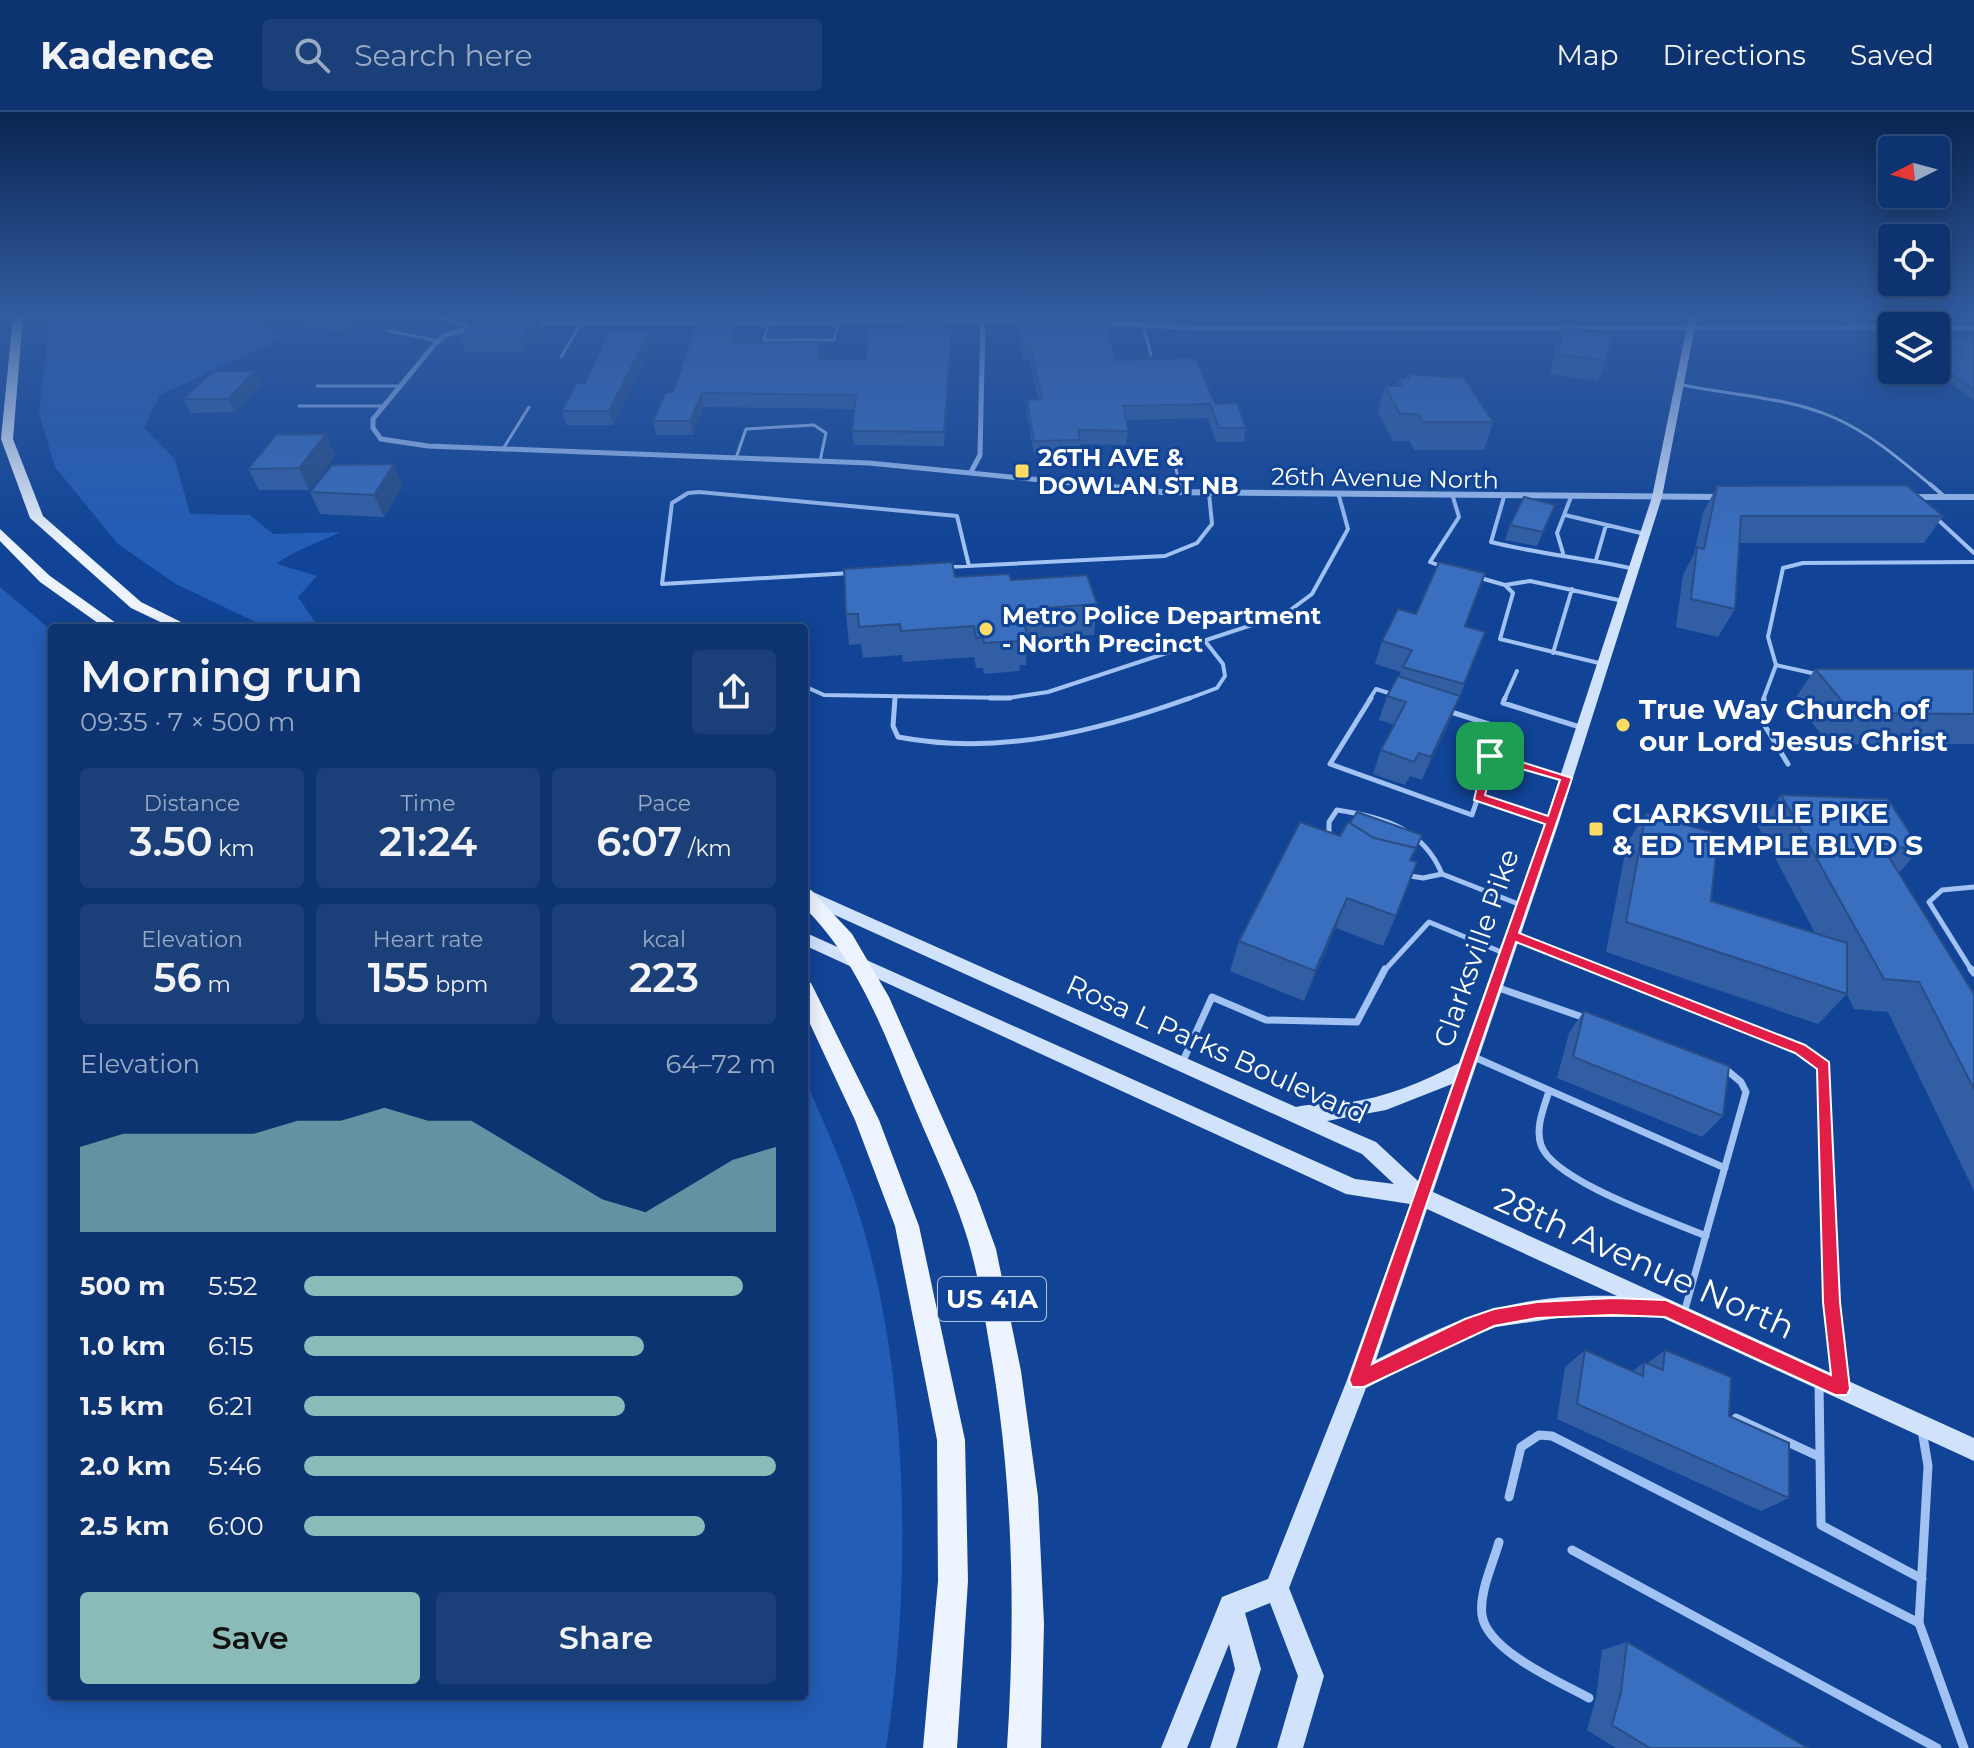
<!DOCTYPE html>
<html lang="en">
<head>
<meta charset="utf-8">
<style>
	body { margin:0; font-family:Montserrat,sans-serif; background:#1b3f78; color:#f1f3f6; height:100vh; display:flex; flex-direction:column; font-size:30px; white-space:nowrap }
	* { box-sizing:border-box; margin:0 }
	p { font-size:26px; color:#9aaac3 }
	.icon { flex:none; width:44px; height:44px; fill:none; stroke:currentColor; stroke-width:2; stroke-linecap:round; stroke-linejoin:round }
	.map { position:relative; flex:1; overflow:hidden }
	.side { position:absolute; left:48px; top:512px; width:760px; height:1076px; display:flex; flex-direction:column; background:#0d3370; border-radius:8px; box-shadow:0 4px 20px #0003,0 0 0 2px #2d4e83 }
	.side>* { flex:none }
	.needle { width:52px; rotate:264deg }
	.buttons { position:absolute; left:1878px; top:24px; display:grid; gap:16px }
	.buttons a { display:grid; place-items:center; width:72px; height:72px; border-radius:8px; background:#0d3370; box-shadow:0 4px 20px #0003,0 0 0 2px #2d4e83; font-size:40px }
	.pin { position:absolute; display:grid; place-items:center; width:68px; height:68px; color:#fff; margin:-34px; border-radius:16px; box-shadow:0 4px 12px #0006 }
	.round { display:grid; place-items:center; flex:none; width:84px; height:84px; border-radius:8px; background:#1b3f78 }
	.summary { display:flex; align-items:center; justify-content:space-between; height:136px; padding:0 32px }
	h1 { font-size:44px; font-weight:600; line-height:60px }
	.stats { display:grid; grid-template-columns:repeat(3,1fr); gap:12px; height:136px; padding:8px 32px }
	.stats div { display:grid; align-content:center; border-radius:8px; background:#1b3f78; text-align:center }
	.stats b { font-size:40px; font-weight:600 }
	.stats small { font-size:22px; font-weight:400 }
	.stats p { font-size:22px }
	.chart { height:224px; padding:16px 32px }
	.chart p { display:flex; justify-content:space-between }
	.chart svg { width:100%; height:144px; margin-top:8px; fill:#8bbbb9; opacity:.7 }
	.action { display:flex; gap:16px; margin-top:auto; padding:16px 32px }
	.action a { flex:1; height:92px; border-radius:8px; background:#8bbbb9; color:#111; font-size:32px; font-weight:600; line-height:92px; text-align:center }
	.action a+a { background:#1b3f78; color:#f1f3f6 }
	ul { padding:0 32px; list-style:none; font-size:26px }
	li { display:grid; grid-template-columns:128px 96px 1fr; align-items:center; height:60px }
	li i { height:20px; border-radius:10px; background:#8bbbb9 }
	header { display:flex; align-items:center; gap:48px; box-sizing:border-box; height:112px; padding:0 40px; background:#0d3370; border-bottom:2px solid #2d4e83 }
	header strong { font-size:38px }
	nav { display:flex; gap:44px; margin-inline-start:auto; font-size:28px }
	.search { width:560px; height:72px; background:#1b3f78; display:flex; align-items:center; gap:20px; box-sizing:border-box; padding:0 28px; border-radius:8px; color:#9aaac3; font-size:30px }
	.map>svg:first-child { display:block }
	.green { fill:#245db6 }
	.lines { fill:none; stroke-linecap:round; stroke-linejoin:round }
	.service-far4 { stroke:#a1c2f3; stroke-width:3 }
	.service-far3 { stroke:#a1c2f3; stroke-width:4 }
	.service-far2 { stroke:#a1c2f3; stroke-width:5 }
	.service-far1 { stroke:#a1c2f3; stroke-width:7 }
	.service { stroke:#a1c2f3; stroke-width:9 }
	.minor-far1 { stroke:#a1c2f3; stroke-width:5 }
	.minor { stroke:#a1c2f3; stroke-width:6 }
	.secondary { fill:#d1e2fd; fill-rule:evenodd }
	.primary { fill:#eef4ff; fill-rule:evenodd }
	.wall { fill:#325fa4 }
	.shaded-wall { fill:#294d86 }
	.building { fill:#3a6ebf; stroke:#294d86; stroke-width:2 }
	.route { fill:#e11d48; stroke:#fff; stroke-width:2; fill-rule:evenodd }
	.poi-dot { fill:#ffdb64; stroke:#114496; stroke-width:3 }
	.labels { text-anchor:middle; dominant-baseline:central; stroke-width:6; stroke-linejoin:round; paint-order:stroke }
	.far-poi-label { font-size:24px; font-weight:bold; fill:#fff; stroke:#114496; text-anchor:start }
	.far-street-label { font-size:24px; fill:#fff; stroke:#114496 }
	.shield { fill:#114496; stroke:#b8c7e0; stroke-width:2 }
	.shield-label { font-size:26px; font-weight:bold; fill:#fff }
	.poi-label { font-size:28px; font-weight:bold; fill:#fff; stroke:#114496; text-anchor:start }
	.street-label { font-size:28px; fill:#fff; stroke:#114496 }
	.near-street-label { font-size:34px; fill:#fff; stroke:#114496 }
</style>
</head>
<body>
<header>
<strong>Kadence</strong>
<div class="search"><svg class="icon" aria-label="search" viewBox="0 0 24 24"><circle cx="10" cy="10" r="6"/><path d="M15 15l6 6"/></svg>Search here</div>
<nav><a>Map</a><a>Directions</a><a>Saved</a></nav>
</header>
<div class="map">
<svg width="1974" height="1636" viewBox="0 0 1974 1636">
	<rect width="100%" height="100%" fill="#114496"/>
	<path class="green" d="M50,205H245L286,225L160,283L144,316L175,347L190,402L250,403L273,422L340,420C323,429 288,441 277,452L317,464L298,485L319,516H268L176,472L118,432L55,355L39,301Z
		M0,475L52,519V1584H804V965C825,1014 847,1061 862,1112C909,1267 912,1476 886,1636H0Z"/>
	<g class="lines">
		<path class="service-far4" d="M432,204L472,215
			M1841,204L1857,215
			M769,210L764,228H834L838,210
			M1143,213L1151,243
			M389,219L438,229
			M561,245L581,211
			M1682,273C1732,283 1787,285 1835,306C1871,322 1902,349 1932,374
			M317,274H400
			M299,294H383
			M1171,336L1180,374
			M503,337L529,295
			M736,346L746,317L814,313L826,321L820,349"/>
		<path class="service-far3" d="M1179,372L1181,380
			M1930,372L1945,385
			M1504,385L1491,430C1539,442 1585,446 1634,457
			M1565,403L1645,422
			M1934,404L1974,441
			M1563,441L1557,421L1571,385
			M1596,448L1606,413
			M947,455L1165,444L1197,431L1212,412L1209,381
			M1443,455L1430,450L1459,405L1453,385
			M851,461L662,472L672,391L688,381L699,380L957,404L969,454
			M1477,465L1505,473L1513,481L1500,527L1603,552
			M1505,473L1530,469L1623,489
			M1553,541L1572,477
			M1816,562L1776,553L1768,525L1783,456L1803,451L1974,450
			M804,574L824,583L1008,586L1048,580L1285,502L1312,482L1348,417L1339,384
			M1185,588L1217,576L1225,564L1223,552L1205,529
			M1369,588L1376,577L1395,583
			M1504,588L1517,559
			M1763,588L1776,553"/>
		<path class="service-far2" d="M895,586L893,614L898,625C998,644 1095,620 1190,586
			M990,586H1010
			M1371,586L1330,652L1472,703L1478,685L1552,710
			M1505,586L1503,591L1583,616
			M1764,586L1765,614L1788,652
			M1448,599L1498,615L1490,644L1565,666
			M1478,685L1490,644
			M1329,724V710L1337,698C1383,705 1423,716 1442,762
			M1404,763L1423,766L1442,762L1521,793
			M1514,824L1601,859
			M1384,859L1429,810L1506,842
			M1972,859L1929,790L1942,778L1974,775"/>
		<path class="service-far1" d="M1596,857L1800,937L1824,954L1833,1202
			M1971,857L1974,861
			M1496,875L1588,907
			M1474,945L1725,1056
			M1182,951L1212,885L1266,908L1357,910L1385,857
			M1549,979C1544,996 1535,1015 1541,1033C1553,1069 1671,1109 1706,1124
			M1684,1201L1746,980L1741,970L1723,955"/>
		<path class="service" d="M1833,1200L1840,1270
			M1819,1270L1821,1413L1922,1467
			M1736,1306L1820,1345
			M1922,1318L1928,1354L1919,1511L1964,1636
			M1509,1385L1521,1335L1539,1323L1552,1324L1919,1511
			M1499,1430C1493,1452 1479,1480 1482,1503C1487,1539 1560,1570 1589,1586
			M1572,1438L1937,1636"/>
		<path class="minor-far1" d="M933,210H1027
			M529,211H707
			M725,211L919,210
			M1101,211L1202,216L1892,215
			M480,214L445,223L435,232L373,307V316L381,327L428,334L869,351L1102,374
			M1936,215L1974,216
			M971,360L980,343L983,207"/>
		<path class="minor" d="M1082,372L1162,380L1719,385
			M1909,385H1974"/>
		<path class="secondary" d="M1689,204H1697L1662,385L1559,710L1433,1080L1974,1326V1349L1661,1205H1564L1496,1215L1452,1232L1366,1276L1289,1476L1324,1564L1303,1636H1277L1298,1564L1270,1491L1245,1501L1261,1557L1236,1636H1210L1235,1557L1229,1532L1187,1636H1161L1222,1485L1268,1467L1347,1268L1410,1092L1346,1082L804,833V820L1355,1067L1394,1072L1362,1042L804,789V776L1296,995C1312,991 1330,993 1346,991C1387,985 1423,970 1459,951L1545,710L1652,385ZM1452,972L1418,1069L1376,1030L1327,1009L1386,998ZM1427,1097L1617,1184C1515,1182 1465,1202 1376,1248Z"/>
		<path class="primary" d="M13,204H23L13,327L43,404L141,490L193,516H173L131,496L30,406L1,327Z
			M0,417L50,464L123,516H105L40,470L0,429Z
			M804,776L811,778L852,822L889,885L976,1082L996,1137L1021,1259L1038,1385L1044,1512L1041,1636H1007C1016,1500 1013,1365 989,1231C983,1194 977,1155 965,1119C950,1072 928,1029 910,984C882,915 857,848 804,795Z
			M804,869L811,871L879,1008L919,1114L965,1328L968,1469L957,1636H923L938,1469L937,1328L895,1114L855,1008L804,899Z"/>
	</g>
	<path class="wall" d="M301,204H390L350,223L305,213Z
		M487,204H548L538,206L541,216L526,239L465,240L460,227L487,206Z
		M699,204H738L734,205L738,228L737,231L820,230L821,247H866L908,214L909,204H944V215L952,228L944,334L854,333L852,319L855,297L704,295L693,323H656L653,309L673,280Z
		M1106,204L1115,248L1215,292L1246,316L1244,330H1216L1208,306L1126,308L1128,319L1126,333L1080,332L1079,342L1034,343L1027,302V288H1038L1030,247H1022L1018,216V205L1016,204Z
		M1238,204H1282V206Z
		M1919,204H1965L1933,210Z
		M1563,215L1606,249L1598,269L1550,262L1556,234Z
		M1936,225H1974V288L1932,258H1936Z
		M653,231L613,313H566L562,299L585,271Z
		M255,259L262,272L235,300L191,301L183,287Z
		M1407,262L1493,310L1484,338H1414L1410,329H1393L1378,301L1385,274H1396L1398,266H1406Z
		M336,343L309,378H259L248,357Z
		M403,374L384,405L320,402L310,380Z
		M1717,374L1943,404L1924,431H1740L1735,497L1718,525L1676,515L1683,463L1694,442L1703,401Z
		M1555,393L1537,434L1505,428L1510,413Z
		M955,465L1011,468L1097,492L1094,523L1027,527L1026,553H1020L1019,559L984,562L983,556H976L974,545L903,550L902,543L863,546L861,532L849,533L846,502Z
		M1465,514L1485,520L1451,607L1422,668L1410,664L1405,673L1373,662L1381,638L1395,613L1379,608L1387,584L1401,560L1375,552L1382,529Z
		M1815,557H1974V632H1829L1794,588Z
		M1781,683L1920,737L1899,761L1974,882V1079L1888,900L1854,897L1847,882L1818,912L1606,840L1627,731L1646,701L1711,789L1815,821L1758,714Z
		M1416,739L1411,748L1396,804L1383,834L1336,816L1304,889L1230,859L1239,829Z
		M1584,899L1723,1004L1702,1025L1557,966L1569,921Z
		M1585,1238L1633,1259L1644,1250L1646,1252L1665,1238L1729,1304L1789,1386L1761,1399L1557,1307L1565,1255Z
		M1627,1530L1808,1636H1616L1587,1618L1596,1586L1602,1538Z"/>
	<path class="shaded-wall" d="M349,204H390L350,223L343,207Z
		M536,204L541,216L526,239L522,226Z
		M734,204L738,228L733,245L730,215Z
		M1937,204H1965L1933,210Z
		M952,215V228L944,334V320Z
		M650,218L653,231L613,313L609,299Z
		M820,230L822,243L819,260L818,247Z
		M255,259L262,272L235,300L228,287Z
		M702,281L704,295L693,323L690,309Z
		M326,322L336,343L309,378L299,356Z
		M394,352L403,374L384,405L374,383Z
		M1460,584L1451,607L1422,668L1431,645Z
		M1347,786L1336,816L1304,889L1315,859Z"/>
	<path class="building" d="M331,204H349L343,207Z
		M495,204H536L522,226L460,227L474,209Z
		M699,204H733L730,215H736L731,231L820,230L818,247H866L868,215L908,214L909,204H943L942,215H952L944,320L852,319L856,283L702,281L690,309H653L666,280H673Z
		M1018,204L1108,206L1115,248L1196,246L1215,292L1237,291L1246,316H1219L1210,292L1124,294L1128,319L1078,318L1080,328L1034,329L1027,288L1042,287L1030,234H1022Z
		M1563,215L1613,222L1606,249L1558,242Z
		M650,218L609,299H562L577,271H585L609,219Z
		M1936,225H1974V278L1936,251Z
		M214,259H255L228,287H183Z
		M1407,262L1464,266L1493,310H1423L1418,302H1400L1385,274H1402L1398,266H1409Z
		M326,322L299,356L248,357L276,323Z
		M394,352L374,383L310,380L332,353Z
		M1906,373L1943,404H1741L1735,497L1691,487L1697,435L1704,437L1717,374Z
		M1524,385L1555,393L1543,420L1510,413Z
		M952,450L955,465L1009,462L1011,468L1087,463L1097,492L1021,498L1027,522L1019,523L1020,529L984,531L983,525L976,526L974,514L901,519L900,512L859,515L858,502H846L844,457Z
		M1439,450L1485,461L1465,514L1485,520L1464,572L1403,555L1412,538L1382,529L1398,497L1416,502Z
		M1815,557H1974V602L1852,601Z
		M1398,564L1460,584L1431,645L1419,641L1414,650L1381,638L1406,590L1387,584Z
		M1781,683L1888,687L1920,737L1882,734L1974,882V977L1919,870L1884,867Z
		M1357,700L1422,723L1414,741L1416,736L1374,726L1350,711Z
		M1646,701L1718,722L1711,789L1847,831V882L1626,810Z
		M1300,710L1340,724L1348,710L1374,726L1416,736L1410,748L1417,750L1396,804L1347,786L1315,859L1239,829Z
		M1584,899L1729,954L1723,1004L1573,945Z
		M1585,1238L1643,1264L1644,1250L1663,1258L1665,1238L1731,1265L1729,1304L1789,1331V1386L1577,1292Z
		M1627,1530L1808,1636H1650L1612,1613L1621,1580Z"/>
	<linearGradient id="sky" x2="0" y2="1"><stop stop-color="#092552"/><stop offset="0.47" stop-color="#325ca0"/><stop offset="1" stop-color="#325ca0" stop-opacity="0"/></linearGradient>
	<rect width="1974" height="434" fill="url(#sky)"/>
	<path class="route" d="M1490,640L1572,666L1519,821L1805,933L1829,950L1840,1190L1850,1277L1847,1283H1835L1665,1205L1613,1203L1537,1206L1494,1214L1364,1275H1352L1349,1268L1545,712L1474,688L1484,644ZM1494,649L1560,668L1548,704L1485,683ZM1516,830L1795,941L1817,957L1823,1190L1831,1263L1666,1188L1613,1186L1537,1190L1494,1197L1465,1207L1372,1252Z"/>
	<g class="poi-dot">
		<rect x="1014" y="351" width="16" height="16" rx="4"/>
		<circle cx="986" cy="517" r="8"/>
		<circle cx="1623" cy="613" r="8"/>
		<rect x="1588" y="709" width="16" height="16" rx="4"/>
	</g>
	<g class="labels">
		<g class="far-poi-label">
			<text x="1038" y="345">26TH AVE &amp;<tspan x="1038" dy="28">DOWLAN ST NB</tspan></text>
			<text x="1002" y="503">Metro Police Department<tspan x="1002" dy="28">- North Precinct</tspan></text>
		</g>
		<g class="far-street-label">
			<text transform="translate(1385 366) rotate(1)">26th Avenue North</text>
		</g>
		<rect class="shield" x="938" y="1165" width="108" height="44" rx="6"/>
		<g class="shield-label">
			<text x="992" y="1187">US 41A</text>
		</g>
		<g class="poi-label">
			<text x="1639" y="597">True Way Church of<tspan x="1639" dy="32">our Lord Jesus Christ</tspan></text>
			<text x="1612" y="701">CLARKSVILLE PIKE<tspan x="1612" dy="32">&amp; ED TEMPLE BLVD S</tspan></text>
		</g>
		<g class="street-label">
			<text transform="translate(1476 836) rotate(-71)">Clarksville Pike</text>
			<text transform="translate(1217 937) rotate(24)">Rosa L Parks Boulevard</text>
		</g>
		<g class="near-street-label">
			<text transform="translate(1645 1151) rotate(24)">28th Avenue North</text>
		</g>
	</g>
</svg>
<div class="buttons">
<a><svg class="needle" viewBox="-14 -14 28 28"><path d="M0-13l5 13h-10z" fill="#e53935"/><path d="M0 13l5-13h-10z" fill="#9aaac3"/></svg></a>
<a><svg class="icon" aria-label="locate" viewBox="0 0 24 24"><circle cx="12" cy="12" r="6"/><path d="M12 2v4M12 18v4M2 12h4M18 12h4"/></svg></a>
<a><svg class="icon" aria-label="layers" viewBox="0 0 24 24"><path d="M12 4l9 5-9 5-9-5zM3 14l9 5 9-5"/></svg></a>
</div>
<div class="pin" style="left:1490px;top:644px;background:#1e9e55"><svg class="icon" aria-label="arrive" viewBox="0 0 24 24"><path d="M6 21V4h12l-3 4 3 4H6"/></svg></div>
<section class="side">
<div class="summary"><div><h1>Morning run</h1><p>09:35 · 7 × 500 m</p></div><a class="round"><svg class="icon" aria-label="share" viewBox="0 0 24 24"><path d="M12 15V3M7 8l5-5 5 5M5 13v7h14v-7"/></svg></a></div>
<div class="stats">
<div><p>Distance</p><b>3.50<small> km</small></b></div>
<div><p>Time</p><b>21:24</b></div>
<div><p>Pace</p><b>6:07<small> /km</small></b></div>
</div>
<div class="stats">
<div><p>Elevation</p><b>56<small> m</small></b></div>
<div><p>Heart rate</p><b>155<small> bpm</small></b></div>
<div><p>kcal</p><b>223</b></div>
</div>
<div class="chart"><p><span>Elevation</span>64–72 m</p>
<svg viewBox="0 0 160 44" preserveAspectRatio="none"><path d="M0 44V18L10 14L20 14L30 14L40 14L50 10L60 10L70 6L80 10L90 10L100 18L110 26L120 34L130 38L140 30L150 22L160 18V44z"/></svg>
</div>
<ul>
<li><b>500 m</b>5:52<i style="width:93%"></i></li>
<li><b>1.0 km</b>6:15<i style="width:72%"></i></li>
<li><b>1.5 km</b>6:21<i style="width:68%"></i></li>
<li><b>2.0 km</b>5:46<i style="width:100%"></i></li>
<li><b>2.5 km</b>6:00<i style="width:85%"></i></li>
</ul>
<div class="action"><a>Save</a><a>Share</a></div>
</section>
</div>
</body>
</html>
